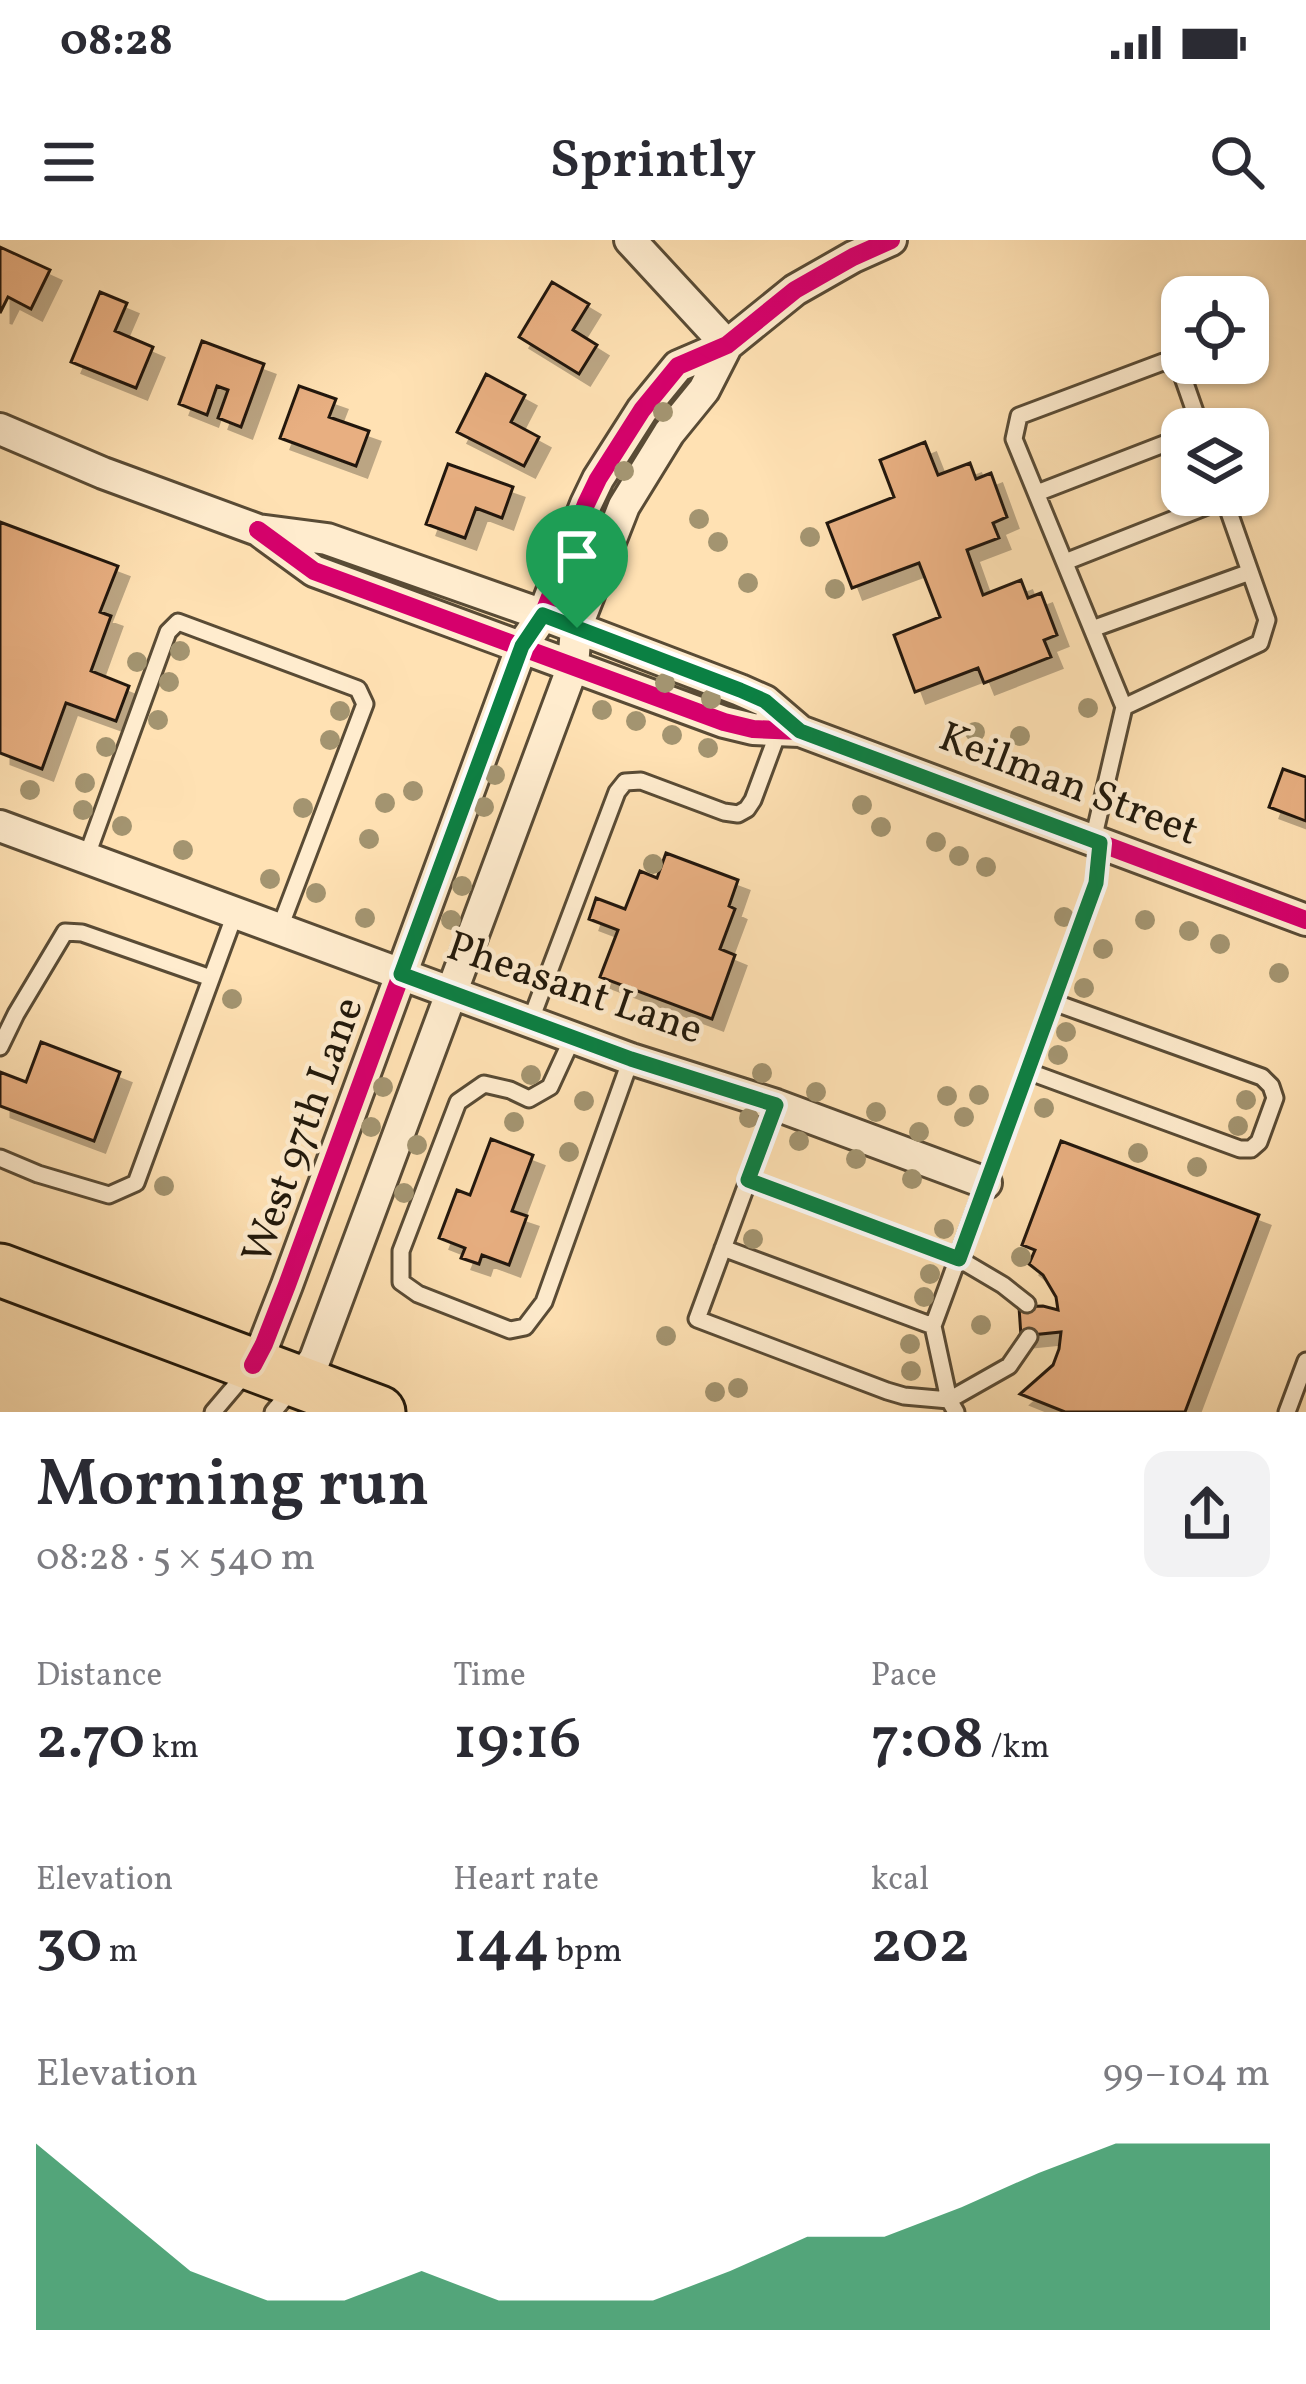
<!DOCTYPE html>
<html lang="en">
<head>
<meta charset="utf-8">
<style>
	body { margin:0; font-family:Vollkorn,serif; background:#f2f2f3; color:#2b2b33; height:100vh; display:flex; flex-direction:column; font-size:45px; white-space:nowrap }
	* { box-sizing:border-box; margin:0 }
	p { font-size:39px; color:#7c7c81 }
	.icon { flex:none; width:66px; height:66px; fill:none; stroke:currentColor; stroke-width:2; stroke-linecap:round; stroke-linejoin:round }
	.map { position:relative; height:1172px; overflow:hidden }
	.drawer { display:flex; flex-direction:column; background:#fff; flex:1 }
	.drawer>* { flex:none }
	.controls { position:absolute; left:1161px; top:36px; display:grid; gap:24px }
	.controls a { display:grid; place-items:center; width:108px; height:108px; border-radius:24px; background:#fff; box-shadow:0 3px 9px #0004; font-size:60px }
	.pin { position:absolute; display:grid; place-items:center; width:102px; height:102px; color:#fff; margin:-123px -51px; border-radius:50% 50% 50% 0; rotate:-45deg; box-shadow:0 0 12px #0007 }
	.pin .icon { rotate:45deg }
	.round { display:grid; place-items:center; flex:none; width:126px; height:126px; border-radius:24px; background:#f2f2f3 }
	.overview { display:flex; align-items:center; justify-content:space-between; height:204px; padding:0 36px }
	h1 { font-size:66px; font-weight:600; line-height:90px }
	.stats { display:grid; grid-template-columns:repeat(3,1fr); gap:18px; height:204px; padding:12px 36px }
	.stats div { display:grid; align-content:center }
	.stats b { font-size:60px; font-weight:600 }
	.stats small { font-size:33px; font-weight:400 }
	.stats p { font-size:33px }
	.chart { height:336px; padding:24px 36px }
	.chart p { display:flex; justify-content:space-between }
	.chart svg { width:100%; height:216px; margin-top:12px; fill:#0b8043; opacity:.7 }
	.status { display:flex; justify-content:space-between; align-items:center; height:84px; padding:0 60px; background:#fff; direction:ltr }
	.status svg { height:33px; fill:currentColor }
	header { display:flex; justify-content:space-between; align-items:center; height:156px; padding:0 36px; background:#fff; font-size:54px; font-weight:600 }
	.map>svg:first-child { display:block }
	.building { fill:#e8af81; stroke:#22190b; stroke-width:3; filter:url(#shadow) }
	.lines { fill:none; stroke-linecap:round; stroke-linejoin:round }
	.service-casing { stroke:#594b35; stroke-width:21 }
	.minor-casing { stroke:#594b35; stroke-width:36 }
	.trunk-casing { stroke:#22190b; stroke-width:57 }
	.service { stroke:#ffecce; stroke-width:15 }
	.minor { stroke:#ffecce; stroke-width:30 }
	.trunk { stroke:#ffe1b3; stroke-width:51 }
	.cycleway-casing { stroke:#ffecce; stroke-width:26 }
	.cycleway { stroke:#d6006c; stroke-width:18 }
	.tree { fill:#a39470 }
	.route-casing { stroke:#fff; stroke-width:24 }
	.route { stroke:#0b8043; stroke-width:15 }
	.labels { text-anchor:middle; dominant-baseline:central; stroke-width:9; stroke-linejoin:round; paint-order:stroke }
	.street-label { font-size:42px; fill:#22190b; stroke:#ffecce }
</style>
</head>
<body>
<div class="status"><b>08:28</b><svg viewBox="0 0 49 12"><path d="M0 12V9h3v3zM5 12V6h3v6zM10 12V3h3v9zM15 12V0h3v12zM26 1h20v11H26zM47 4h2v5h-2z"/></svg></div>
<header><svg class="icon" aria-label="menu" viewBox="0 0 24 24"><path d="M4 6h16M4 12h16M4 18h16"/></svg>Sprintly<svg class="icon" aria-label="search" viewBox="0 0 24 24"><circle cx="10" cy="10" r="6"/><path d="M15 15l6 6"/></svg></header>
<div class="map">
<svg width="1306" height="1172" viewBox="0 0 1306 1172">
	<defs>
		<filter id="shadow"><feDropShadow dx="11" dy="11" stdDeviation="0" flood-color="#0004"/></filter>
	</defs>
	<rect width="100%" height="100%" fill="#ffe1b3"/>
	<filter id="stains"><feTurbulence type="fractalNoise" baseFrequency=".00167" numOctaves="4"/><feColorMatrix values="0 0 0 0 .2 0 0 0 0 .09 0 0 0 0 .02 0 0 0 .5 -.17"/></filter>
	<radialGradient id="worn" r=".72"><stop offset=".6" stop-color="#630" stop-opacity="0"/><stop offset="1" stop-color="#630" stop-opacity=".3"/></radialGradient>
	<path class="building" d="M0,7L50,30L31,69L8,57L0,73Z
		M552,42L589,64L573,90L597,105L579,134L519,97Z
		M100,52L127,63L115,91L153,107L136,148L71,122Z
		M202,101L264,124L241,187L218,178L228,150L217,146L207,175L179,164Z
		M486,134L525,155L511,182L539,197L524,226L457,192Z
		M299,146L336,159L329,177L369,191L356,226L280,198Z
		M925,202L938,235L970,223L976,239L991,233L1007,277L993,283L999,298L967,310L983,355L1021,340L1028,358L1041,353L1057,395L1044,400L1051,417L984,443L978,428L915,452L894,395L940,377L919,323L852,348L827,283L894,257L880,220Z
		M448,224L513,247L502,278L476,268L465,298L426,284Z
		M0,282L118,326L100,372L111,376L91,431L129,446L116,481L66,463L42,529L0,513Z
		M1283,529L1306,537V581L1269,567Z
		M666,613L738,640L729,666L735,669L720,709L735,715L712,779L600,737L618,690L589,679L596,658L625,669L640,631L657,638Z
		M41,802L120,832L94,901L0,866V832L26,842Z
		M491,899L533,915L512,971L527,976L509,1025L482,1015L479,1024L461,1018L465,1008L439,998L457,950L470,955Z
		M1061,901L1259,975L1185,1172H1065L1020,1154L1053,1125L1059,1109L1061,1092L1021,1096L1019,1067L1043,1066L1058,1070L1056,1057L1043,1035L1029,1024L1035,1010L1022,1005Z"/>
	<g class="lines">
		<g class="service-casing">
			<path id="service" d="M1037,253L1182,197
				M1065,322L1225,259
				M1092,389L1250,332
				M1124,467L1260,403L1267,380L1223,255
				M1093,600L1124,467L1014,199L1019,176L1163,122L1179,126L1201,189
				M86,618L168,392L178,382L358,449L365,464L279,690
				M530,782L617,552L625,542L641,541L724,572L738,574L747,569L753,560L779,490
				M573,797L550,847L529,859L510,850L484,844L458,862L401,1011V1042L418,1054L510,1090L525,1087L544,1062L631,819
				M0,807L16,774L65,692L82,693L211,738
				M1027,831L1240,909H1251L1259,902L1275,858L1271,846L1262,837L1053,762
				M776,865L697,1079L887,1151L904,1156L949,1160L956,1172
				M0,918L38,934L109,955L136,943L235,674
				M749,940L959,1019L1003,1045L1027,1064
				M723,1008L933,1086
				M1029,1097L1009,1126L949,1160L933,1086L1096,643L1100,603
				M213,1172L247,1132
				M273,1172L294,1147
				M1287,1172L1306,1121"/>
		</g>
		<g class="minor-casing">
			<path id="minor" d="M630,0L727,105
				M0,189L103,233L258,290L327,299L543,375L740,450L765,461L800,491
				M258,290L314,331L724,482L753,489L800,491L1306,680
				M0,586L631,819L776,865L986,943
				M253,1125L264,1104L287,1045L522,406L543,375L586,264L598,239L642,170L678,126L727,105L795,50L853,17L891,0
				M298,1142L315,1119L573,426L576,388L624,266L669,193L704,150L727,105"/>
		</g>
		<g class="trunk-casing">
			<path id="trunk" d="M0,1030L379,1172"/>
		</g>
		<use href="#service" class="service"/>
		<use href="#minor" class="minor"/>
		<use href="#trunk" class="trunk"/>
		<g class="cycleway-casing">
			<path id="cycleway" d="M258,290L314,331L724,482L753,489L800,491L1306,680
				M253,1125L264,1104L287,1045L522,406L543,375L586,264L598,239L642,170L678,126L727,105L795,50L853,17L891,0"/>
		</g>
		<use href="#cycleway" class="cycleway"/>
	</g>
	<g class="tree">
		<circle cx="663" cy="172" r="10"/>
		<circle cx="624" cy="231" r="10"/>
		<circle cx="699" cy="279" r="10"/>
		<circle cx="592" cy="294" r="10"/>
		<circle cx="810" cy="297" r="10"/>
		<circle cx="718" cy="302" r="10"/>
		<circle cx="748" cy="343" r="10"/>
		<circle cx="835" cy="349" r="10"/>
		<circle cx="180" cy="411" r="10"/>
		<circle cx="137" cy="422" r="10"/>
		<circle cx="169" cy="442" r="10"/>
		<circle cx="665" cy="443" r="10"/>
		<circle cx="711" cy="459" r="10"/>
		<circle cx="1088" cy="468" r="10"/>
		<circle cx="602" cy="470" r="10"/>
		<circle cx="340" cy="471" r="10"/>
		<circle cx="158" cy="480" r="10"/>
		<circle cx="636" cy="481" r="10"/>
		<circle cx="975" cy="492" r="10"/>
		<circle cx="672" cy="495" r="10"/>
		<circle cx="1020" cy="496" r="10"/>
		<circle cx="330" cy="500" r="10"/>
		<circle cx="106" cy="507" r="10"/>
		<circle cx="708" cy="508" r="10"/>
		<circle cx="495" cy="535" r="10"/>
		<circle cx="85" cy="543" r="10"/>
		<circle cx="30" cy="550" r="10"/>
		<circle cx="413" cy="551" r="10"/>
		<circle cx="385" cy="563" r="10"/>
		<circle cx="862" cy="565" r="10"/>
		<circle cx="484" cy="567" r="10"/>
		<circle cx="303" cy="568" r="10"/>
		<circle cx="83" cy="570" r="10"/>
		<circle cx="122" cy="586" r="10"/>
		<circle cx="881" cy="587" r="10"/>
		<circle cx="369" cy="599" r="10"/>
		<circle cx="936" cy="602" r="10"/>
		<circle cx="183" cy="610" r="10"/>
		<circle cx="959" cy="616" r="10"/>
		<circle cx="653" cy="624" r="10"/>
		<circle cx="986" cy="627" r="10"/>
		<circle cx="270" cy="639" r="10"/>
		<circle cx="462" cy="646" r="10"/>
		<circle cx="316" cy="653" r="10"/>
		<circle cx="1064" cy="677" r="10"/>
		<circle cx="365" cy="678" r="10"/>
		<circle cx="451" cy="680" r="10"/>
		<circle cx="1145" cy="680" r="10"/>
		<circle cx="1189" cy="691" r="10"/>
		<circle cx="1220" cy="704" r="10"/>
		<circle cx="1103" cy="709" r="10"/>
		<circle cx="1279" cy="733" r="10"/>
		<circle cx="1084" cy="748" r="10"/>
		<circle cx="232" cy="759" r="10"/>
		<circle cx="1066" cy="792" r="10"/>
		<circle cx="1058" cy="815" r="10"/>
		<circle cx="762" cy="833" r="10"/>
		<circle cx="531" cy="835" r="10"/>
		<circle cx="383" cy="847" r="10"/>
		<circle cx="816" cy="852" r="10"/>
		<circle cx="979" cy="855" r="10"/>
		<circle cx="947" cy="856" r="10"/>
		<circle cx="1246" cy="860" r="10"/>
		<circle cx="584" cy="861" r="10"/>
		<circle cx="1044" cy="868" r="10"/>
		<circle cx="876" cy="872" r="10"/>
		<circle cx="964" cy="877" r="10"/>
		<circle cx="749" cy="878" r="10"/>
		<circle cx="514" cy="882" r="10"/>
		<circle cx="1238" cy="886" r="10"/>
		<circle cx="371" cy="887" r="10"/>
		<circle cx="919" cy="892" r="10"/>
		<circle cx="799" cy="901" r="10"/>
		<circle cx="417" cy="905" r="10"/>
		<circle cx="569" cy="912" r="10"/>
		<circle cx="1138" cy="913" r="10"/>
		<circle cx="856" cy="919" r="10"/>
		<circle cx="1197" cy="927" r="10"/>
		<circle cx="912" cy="939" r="10"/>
		<circle cx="164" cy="946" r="10"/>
		<circle cx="404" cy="953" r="10"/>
		<circle cx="944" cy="989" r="10"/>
		<circle cx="753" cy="999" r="10"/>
		<circle cx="1021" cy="1017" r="10"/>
		<circle cx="930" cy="1034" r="10"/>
		<circle cx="924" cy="1057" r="10"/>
		<circle cx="981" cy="1085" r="10"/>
		<circle cx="666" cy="1096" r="10"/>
		<circle cx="910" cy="1104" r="10"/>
		<circle cx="911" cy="1131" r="10"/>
		<circle cx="738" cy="1148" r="10"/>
		<circle cx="715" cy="1152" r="10"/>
	</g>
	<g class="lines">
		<g class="route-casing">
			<path id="route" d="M543,375L740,450L765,461L800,491L1100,603L1096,643L959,1019L748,940L776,865L631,819L401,734L522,406Z"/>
		</g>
		<use href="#route" class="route"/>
	</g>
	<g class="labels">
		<g class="street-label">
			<text transform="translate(1068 546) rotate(21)">Keilman Street</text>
			<text transform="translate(574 750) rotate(19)">Pheasant Lane</text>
			<text transform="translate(305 891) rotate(-70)">West 97th Lane</text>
		</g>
	</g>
	<rect width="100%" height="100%" filter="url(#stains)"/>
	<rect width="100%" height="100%" fill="url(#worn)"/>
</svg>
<div class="controls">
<a><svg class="icon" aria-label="locate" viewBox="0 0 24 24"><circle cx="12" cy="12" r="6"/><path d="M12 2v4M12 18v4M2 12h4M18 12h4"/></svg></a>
<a><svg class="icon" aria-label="layers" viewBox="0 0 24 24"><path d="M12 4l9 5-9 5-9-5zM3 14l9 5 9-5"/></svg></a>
</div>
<div class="pin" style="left:577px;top:388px;background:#1e9e55"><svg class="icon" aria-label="arrive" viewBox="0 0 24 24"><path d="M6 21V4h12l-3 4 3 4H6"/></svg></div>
</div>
<section class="drawer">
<div class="overview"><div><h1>Morning run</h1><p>08:28 · 5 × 540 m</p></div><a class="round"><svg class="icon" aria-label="share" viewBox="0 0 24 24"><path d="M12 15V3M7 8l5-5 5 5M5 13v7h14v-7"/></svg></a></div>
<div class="stats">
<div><p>Distance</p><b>2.70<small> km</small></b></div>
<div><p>Time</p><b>19:16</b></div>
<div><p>Pace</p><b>7:08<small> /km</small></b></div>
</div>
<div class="stats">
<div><p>Elevation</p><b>30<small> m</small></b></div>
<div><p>Heart rate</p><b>144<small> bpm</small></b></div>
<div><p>kcal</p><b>202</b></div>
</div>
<div class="chart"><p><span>Elevation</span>99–104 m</p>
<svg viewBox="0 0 160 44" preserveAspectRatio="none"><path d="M0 44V6L10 19L20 32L30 38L40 38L50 32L60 38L70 38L80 38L90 32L100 25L110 25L120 19L130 12L140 6L150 6L160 6V44z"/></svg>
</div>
</section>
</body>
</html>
